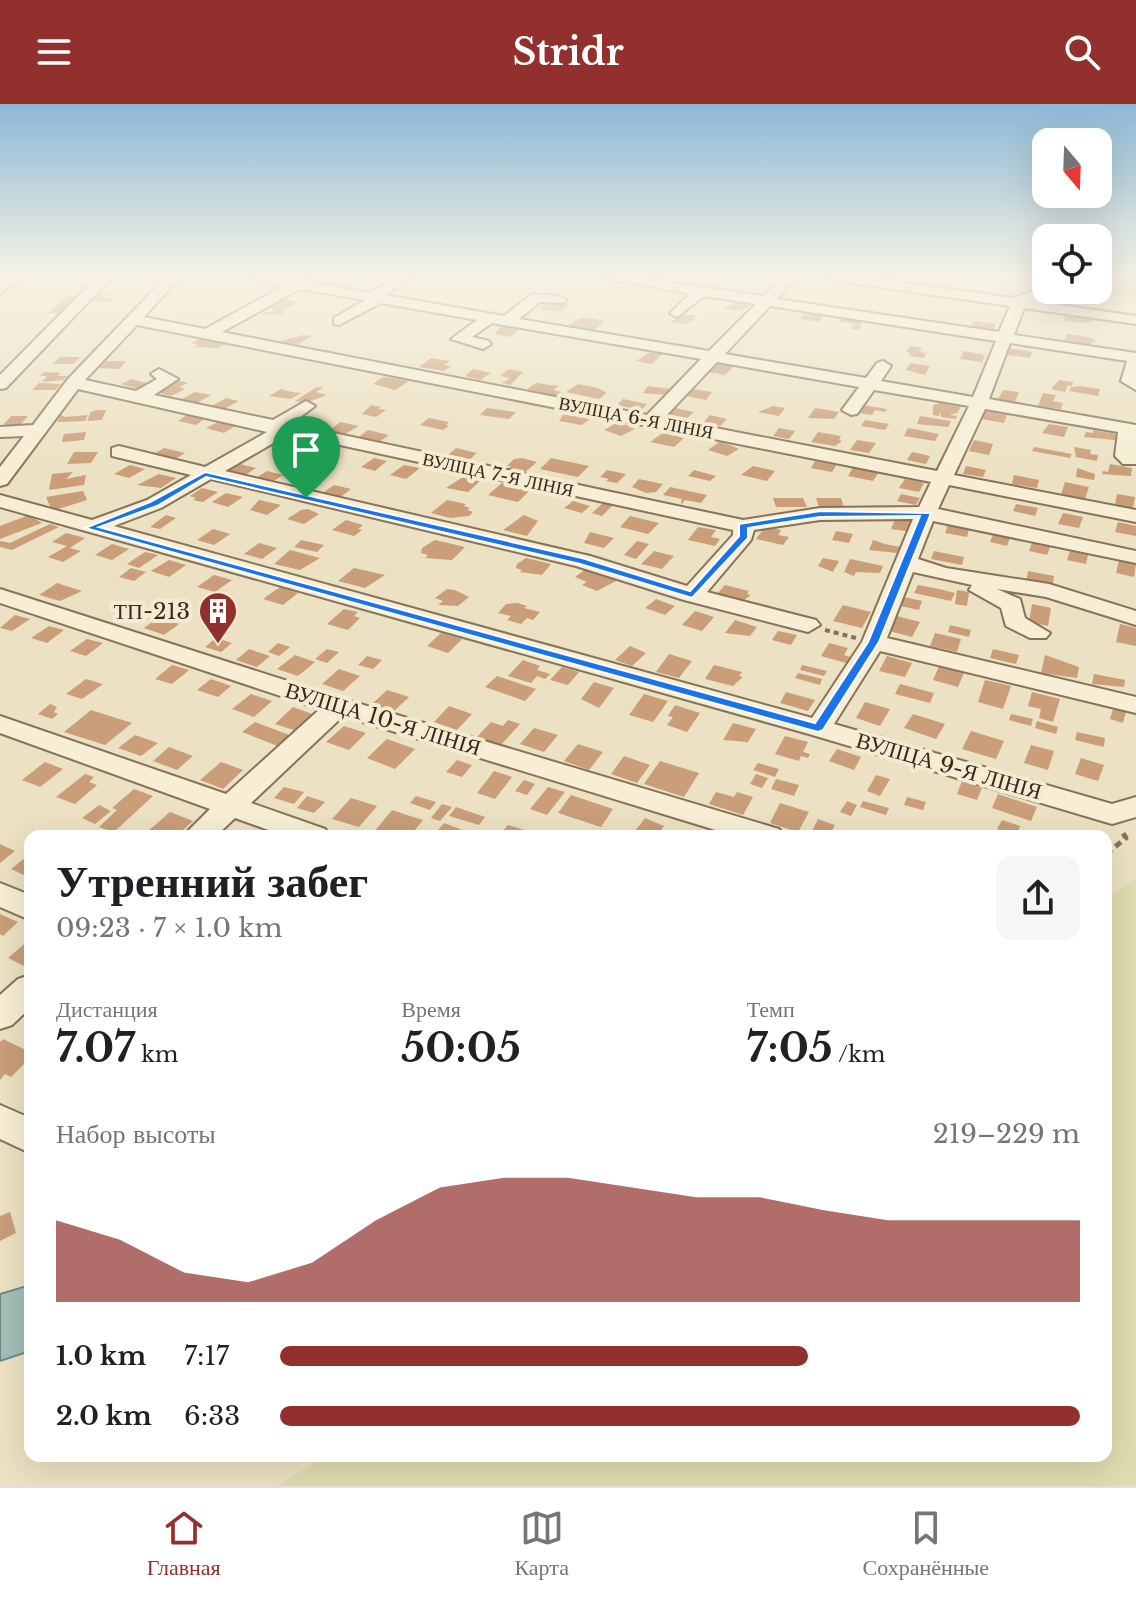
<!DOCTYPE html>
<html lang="ru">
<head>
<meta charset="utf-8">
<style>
	body { margin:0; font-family:"Libre Baskerville",serif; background:#f6f6f6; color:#202124; height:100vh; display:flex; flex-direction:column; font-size:30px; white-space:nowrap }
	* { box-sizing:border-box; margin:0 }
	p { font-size:26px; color:#757577 }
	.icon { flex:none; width:44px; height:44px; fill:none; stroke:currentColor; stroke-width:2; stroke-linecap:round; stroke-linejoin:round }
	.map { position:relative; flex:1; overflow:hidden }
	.drawer { position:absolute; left:24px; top:726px; width:1088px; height:632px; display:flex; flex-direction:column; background:#fff; border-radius:16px; box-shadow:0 8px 32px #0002 }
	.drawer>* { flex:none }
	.needle { width:52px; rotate:161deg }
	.tools { position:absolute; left:1032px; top:24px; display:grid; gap:16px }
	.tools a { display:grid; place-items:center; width:80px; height:80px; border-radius:16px; background:#fff; box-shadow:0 8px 32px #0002; font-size:40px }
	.pin { position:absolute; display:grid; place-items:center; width:68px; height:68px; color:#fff; margin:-82px -34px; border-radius:50% 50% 50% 0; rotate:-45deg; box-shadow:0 0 8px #0007 }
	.pin .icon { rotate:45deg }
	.round { display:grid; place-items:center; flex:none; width:84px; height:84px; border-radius:16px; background:#f6f6f6 }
	.overview { display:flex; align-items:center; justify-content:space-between; height:136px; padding:0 32px }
	h1 { font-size:44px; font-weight:700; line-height:60px }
	.stats { display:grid; grid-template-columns:repeat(3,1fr); gap:12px; height:136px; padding:8px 32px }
	.stats div { display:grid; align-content:center }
	.stats b { font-size:40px; font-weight:700 }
	.stats small { font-size:22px; font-weight:400 }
	.stats p { font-size:22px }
	.chart { height:224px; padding:16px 32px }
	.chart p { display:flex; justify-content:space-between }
	.chart svg { width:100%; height:144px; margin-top:8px; fill:#91302c; opacity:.7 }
	ul { padding:0 32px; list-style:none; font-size:26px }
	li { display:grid; grid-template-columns:128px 96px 1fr; align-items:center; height:60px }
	li i { height:20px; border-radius:10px; background:#91302c }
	header { display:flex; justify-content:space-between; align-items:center; height:104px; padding:0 32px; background:#91302c; color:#fff; font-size:36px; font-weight:700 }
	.tabs { display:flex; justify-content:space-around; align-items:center; height:112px; border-top:2px solid #e0e0e0; background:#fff; font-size:22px; color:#757577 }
	.tabs a { display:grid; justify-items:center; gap:4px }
	.tabs .active { color:#91302c }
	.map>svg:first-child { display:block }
	.farmland { fill:#e1dbb0 }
	.cemetery { fill:#b8be95 }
	.water { fill:#a4bfb8; stroke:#6c8c86; stroke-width:2 }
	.building { fill:#c99e79 }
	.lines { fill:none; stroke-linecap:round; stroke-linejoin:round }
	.minor-casing { stroke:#85735a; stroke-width:4 }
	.path-far1 { stroke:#85735a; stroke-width:4; stroke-dasharray:5 4; stroke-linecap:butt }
	.path { stroke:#85735a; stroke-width:5; stroke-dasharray:7 5; stroke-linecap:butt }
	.minor { fill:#f7eed5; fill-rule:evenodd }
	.route { fill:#1a73e8; stroke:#fff; stroke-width:2; fill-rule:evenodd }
	.labels { text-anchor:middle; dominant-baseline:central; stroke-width:8; stroke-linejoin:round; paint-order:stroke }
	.far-street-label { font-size:18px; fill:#352a1e; stroke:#f4ebd1 }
	.poi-label { font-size:22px; fill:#352a1e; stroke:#f4ebd1; text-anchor:end }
	.street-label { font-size:22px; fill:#352a1e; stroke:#f4ebd1 }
</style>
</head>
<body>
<header><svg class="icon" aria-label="menu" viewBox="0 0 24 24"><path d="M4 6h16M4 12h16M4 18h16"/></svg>Stridr<svg class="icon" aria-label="search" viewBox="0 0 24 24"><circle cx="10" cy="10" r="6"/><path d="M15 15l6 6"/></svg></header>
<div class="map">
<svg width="1136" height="1382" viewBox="0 0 1136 1382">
	<rect width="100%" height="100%" fill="#ece1c2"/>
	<path class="farmland" d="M1136,775V1382H277L326,1352H1106V793Z"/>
	<path class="cemetery" d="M1098,173H1136V193L1083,186H1098Z"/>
	<path class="water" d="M30,1181V1247L0,1257V1190Z"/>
	<path class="building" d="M98,189H111L99,194L114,195L111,198H88Z
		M66,193H77L59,209H48Z
		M286,195L299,198L280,207L285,208L279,211L257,210L270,208L276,205L268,204Z
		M549,197L571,200L560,208L538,205Z
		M737,198L743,199L752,200L740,207L723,204Z
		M808,207L825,210L818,218L800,215Z
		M683,210L696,212L693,215H697L686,220L671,218Z
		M1066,210L1094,214L1093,217L1081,219L1064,216Z
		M842,212L864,215L859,221L862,222L859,226L850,225L855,220L838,217Z
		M580,214H591L605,217L593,227L568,222Z
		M974,217L996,220L993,226L971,223Z
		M501,222L519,226L509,233L495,230Z
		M1067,230L1083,232L1096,236L1089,241L1064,237Z
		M304,231L312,232L297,241L280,237Z
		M201,234L215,237L227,239L218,244L193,243L198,241L191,239Z
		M910,242L922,244L920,248L926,249L924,254L909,252L911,249L906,248Z
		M1010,244L1032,248L1030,254L1008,251Z
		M654,246L664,248L652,260L636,257Z
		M964,247L985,251L982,258L960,255Z
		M60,253H81L73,260H53Z
		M431,254L450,257L444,261L451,262L444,267L419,263Z
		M106,257H126L119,265L99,264Z
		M718,259L725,261L734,262L725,271L709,268Z
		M910,259L930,262L925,271L906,266Z
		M473,265L491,269L480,276L465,272Z
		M509,265L523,268L510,281L502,279L510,274L500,272Z
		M44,268L61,269L57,272H67L63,276L42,278L47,272H40Z
		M383,273L393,274L409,277L395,286L373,280Z
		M132,275L154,281L142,286L121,280Z
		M178,276L188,279L179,283L185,285L171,292L155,288Z
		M1059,276L1073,278L1072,282L1068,281L1065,288L1051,285Z
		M39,279L61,280L55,286H32Z
		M536,279L559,282L553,286L561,288L554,293L527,285Z
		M578,280L598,284L607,289L599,295L566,288Z
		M648,282L671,285L667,291L643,289Z
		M1080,282L1100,285L1098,292L1069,287L1071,283Z
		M317,283L323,284L316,288L327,291L306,299L295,297Z
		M281,285L292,288L301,289L291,295L269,292Z
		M693,285L712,288L706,296L686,292Z
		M1003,286L1019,288L1015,298L998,295Z
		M195,288L211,291L197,299L182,295Z
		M1043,289L1056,291L1053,297L1063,299L1061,305L1038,302Z
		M226,294L239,297L224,305L212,302Z
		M623,295L647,300L641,306L617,301Z
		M940,299L961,303L957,309L949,311L957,312L956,315L941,313L940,308L939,312L933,311V301Z
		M371,301L381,303L378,305L386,306L376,313L362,310Z
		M863,301L887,305L885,308L875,306L872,311L858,309Z
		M773,302L785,304L779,312L758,308Z
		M487,304L516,308L509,315L480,311Z
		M676,304L694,308L686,315L669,311Z
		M815,304L839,308L834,315L808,314Z
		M97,306H106L102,316L87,317L91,308Z
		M985,307L1007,311L1004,319L981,315Z
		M188,310L204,314L203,316L196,321L178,317Z
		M61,311L65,313L88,311L85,317L57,318Z
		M298,311L321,316L311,323L288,317Z
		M563,311H567L590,315L582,321L559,317Z
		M710,311L727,315L720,322L703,319Z
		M11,312H28L20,321H3Z
		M920,312L951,317L948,323L917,320Z
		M429,314L449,318L446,321L449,322L443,326L420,321Z
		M865,316L889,320L885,326L861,322Z
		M218,318L235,322L224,329L206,324Z
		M340,318L359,322L343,331L328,328Z
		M616,319L627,321L635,325L621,332L604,326Z
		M1049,320L1068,323L1064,333L1042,329Z
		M779,324L795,327L789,335L773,332Z
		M908,324L939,330L935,337L904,332Z
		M368,326L389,331L379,338L359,333Z
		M1093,326L1116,330L1115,336L1084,333L1086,328L1093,329Z
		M86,328L84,336L62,338L64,330Z
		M664,328L675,331L684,334L674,343L650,338Z
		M818,328L841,332L839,336L842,337L835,342L811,338Z
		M283,333L302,337L286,348L273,345L278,342L271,340Z
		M857,336L876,339L869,349L850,346Z
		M974,336L993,340L989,351L969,347Z
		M719,338L730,341L739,345L727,352L708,346Z
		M317,341L330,344L308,359L295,356Z
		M1034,343L1072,350L1070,354L1032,347Z
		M1074,343L1091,346L1090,350L1098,351L1097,357L1076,353Z
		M164,344L185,349L175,355L154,350Z
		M456,344L477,349L469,356L447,352Z
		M74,348H98L91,359L67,360Z
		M912,348L930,352L926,360L907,356Z
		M374,354L387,357L375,367L361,363Z
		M522,354L537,358L525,368L508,365L511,362H507L514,355Z
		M551,354L589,362L578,373L540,365Z
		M815,357L835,361L836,362L832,368L811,364Z
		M240,360L256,364L242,373L226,369Z
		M1110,360L1132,364L1131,372L1102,370L1103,367L1108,368Z
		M130,361L145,365L129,374L114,370Z
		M404,361L420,364L406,375L390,371Z
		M753,362L775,367L767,377L741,371Z
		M966,362L986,366L983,373L963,370Z
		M853,363L879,368L873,377L848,372Z
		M1077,364L1095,370L1094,376L1076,373Z
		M607,366L626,370L617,379L606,377L609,375L600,373Z
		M694,366L716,372L710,377L688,372Z
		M267,367L283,371L269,380L253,376Z
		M73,368L66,375L86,371L84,381L49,386L52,370Z
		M159,370L176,374L161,384L137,381Z
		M1014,371L1039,376L1037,384L1012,380Z
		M463,373L480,377L468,388L446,384Z
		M306,375L322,379L309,389L292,384Z
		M639,375L663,380L656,388L646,389L632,383Z
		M905,375L924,379L919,388L899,384Z
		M503,378L513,382L530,386L518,398L488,391Z
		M1065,378L1089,383L1085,395L1061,390Z
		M334,381L351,385L338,395L321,390Z
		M670,383L707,391L701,399L685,396L681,401L682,395L663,391Z
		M202,384L218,388L203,398L193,396L196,394L190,392Z
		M83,387L87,396L52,407L46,393Z
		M226,389L243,393L228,403L212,398Z
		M901,390L920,394L916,401L897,397Z
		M1117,390L1135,393L1133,404L1115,400Z
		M773,394H803L807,403H776Z
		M816,394H841L844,403H819Z
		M259,396L264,397L281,401L267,411L250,406Z
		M447,396L466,400L464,402L470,404L467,406L473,408L469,412L450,414L431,409Z
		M573,397L590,402L582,409L564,404Z
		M604,398L614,400L602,412L592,409Z
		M1016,400L1038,404L1035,412L1013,407Z
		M301,406L308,405L319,410L304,420L287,415Z
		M1063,409L1083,413L1079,424L1058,420Z
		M29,411L42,419L0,435V422Z
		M166,411L176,414L160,425L150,423Z
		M524,411L538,417L527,432L503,426Z
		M630,412L659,419L648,430L620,423Z
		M895,415L915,418L912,428L891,425Z
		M346,416L363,421L358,425L362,426L354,432L332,426Z
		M1118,418L1136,422V432L1115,428Z
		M50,420L59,423L12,446L0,443V437L10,439Z
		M948,421L969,425L967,433L945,429Z
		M698,423L716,426L711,433L720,435L715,442L688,436Z
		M765,423L781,426L778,431L789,433L783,441L756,435Z
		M213,425L230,430L214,441L197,436Z
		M836,427L853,430L849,439L832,436Z
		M590,428L614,434L604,444L584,439Z
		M66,429L85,434L70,444L81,447L63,458L48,453L67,442L52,438Z
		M993,430L1010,434L1007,442L990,438Z
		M301,436L324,441L317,448L294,443Z
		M435,436L465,443L452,456L425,454L428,451L421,449L422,444Z
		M873,436L885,440L900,443L897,449L869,446Z
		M637,437L649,440L636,455L624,451Z
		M259,439L277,444L262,455L244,450Z
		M1032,439L1050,443L1047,451L1029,447Z
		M112,440L129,445L112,456L95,451Z
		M290,446L320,454L300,466L274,460Z
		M654,447L674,452L662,465L641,460Z
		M934,447L964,453L962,461L931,455Z
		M1070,447L1088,451L1086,460L1067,456Z
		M145,448L158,451L139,464L127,460Z
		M526,454L551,460L542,471L520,468L522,466L516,464L517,460Z
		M823,454L839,457L833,468L818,462Z
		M850,455L883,462L880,469L856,468L854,472L844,468Z
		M169,456L186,461L169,473L151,467Z
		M1119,456L1136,459L1134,473L1116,469Z
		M131,464L146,468L134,477L119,473Z
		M354,464L385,471L365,484L338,477Z
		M586,465L597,466L618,476L597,487L582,481L587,478L575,473Z
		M1028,467L1054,472L1052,484L1026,479Z
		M214,471L232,476L215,488L197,483Z
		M57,479L82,487L60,497L39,491Z
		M725,481L749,487L747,490L751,491L741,498L716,491Z
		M918,481L939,485L955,489L951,497L914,489Z
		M280,483L298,489L283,501L263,495Z
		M447,485L455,486L469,493L458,502L438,501L443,497L435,494Z
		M957,486L969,488L967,502L955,500Z
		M904,493L922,497L919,506L900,502Z
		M656,495L675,502L665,511L645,504Z
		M518,499L527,502L524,504L540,508L533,516L527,514L521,520L507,516L511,512L498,509L506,500Z
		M1032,500L1051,504L1048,522L1029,518Z
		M843,501L871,508L862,524L833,517Z
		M344,505L358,508L354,512L360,514L348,526L327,520Z
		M695,507L714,513L702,527L682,521Z
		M15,511L30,515L12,527L0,524Z
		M897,512L920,518L912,533L889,527Z
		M159,513L179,520L164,531L144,524Z
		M735,516L757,523L750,532L725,529Z
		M1120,520L1136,524V542L1116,538Z
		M950,521L971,526L969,533L948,528Z
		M49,522L64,526L47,539L31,534Z
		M778,527L797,531L791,541L772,536Z
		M441,529L452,532L462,535L448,549L427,542Z
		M935,529L961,535L957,548L930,542Z
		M216,534L232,539L221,548L205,543Z
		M87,535L103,539L86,552L70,547Z
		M278,539L290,543L279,552L268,548Z
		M829,539L848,544L844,551L850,553L846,559L821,552Z
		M630,542L646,549L632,562L615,556Z
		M249,545L270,552L257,563L236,556Z
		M327,545L339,548L327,559L315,555Z
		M993,545L1019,551L1016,560L990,554Z
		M669,550L692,557L679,574L656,568Z
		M295,551L315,558L298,572L277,565Z
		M1045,551L1079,563L1077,574L1041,569Z
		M367,552L382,556L373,565L358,561Z
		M887,552L912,559L905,573L879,567Z
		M523,556L540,562L537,566L550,570L545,575L537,572L531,579L508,572Z
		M172,561L189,566L172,580L155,575Z
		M714,561L742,568L739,572L743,573L733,582L705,575Z
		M802,561L827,567L824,572L800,566Z
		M939,562L964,569L958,583L933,576Z
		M562,563L579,568L568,581L550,576Z
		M339,565L360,572L343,587L322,580Z
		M798,569L822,575L820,581L795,574Z
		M1094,570L1125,576L1124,583L1092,580Z
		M497,572L536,585L525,597L485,583Z
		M86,575L103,580L82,595L66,590Z
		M211,575L231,582L218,593L197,586Z
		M985,576L1011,582L1003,605L978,598Z
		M594,578L614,584L599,604L581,595Z
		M900,580L934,589L930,599L895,590Z
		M387,586L409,593L393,608L371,601Z
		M786,588L815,596L808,607L780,599Z
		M1032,588L1060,595L1053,618L1039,614L1041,605L1028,602Z
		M251,590L272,597L254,613L232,605Z
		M644,590L668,597L653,618L629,611Z
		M865,598L890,605L880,622L856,614Z
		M50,600L57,603L54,608L58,610L52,615L38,610Z
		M675,601L700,609L687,628L667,621L673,613L668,612Z
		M449,602L472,610L457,626L434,618Z
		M293,603L315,611L297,627L275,620Z
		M1113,605L1126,608L1123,619L1110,615Z
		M91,606L132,619L105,641L64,628Z
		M913,610L945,620L936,635L904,624Z
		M1011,610L1033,615L1031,622L1009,616Z
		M508,616L520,620L500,642L476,634L491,618L503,622Z
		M1037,617L1058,623L1056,630L1035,624Z
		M255,618L292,632L280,643L242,628Z
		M733,619L756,625L748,638L723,636Z
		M344,622L366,629L349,646L326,638Z
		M534,624L558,631L544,648L520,640Z
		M971,627L1004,637L996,655L962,645Z
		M1077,628L1105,634L1104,643L1075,636Z
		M135,631L158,639L141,652L118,644Z
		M785,632L808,638L803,648L810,650L808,654L801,652L799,657L775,650Z
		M387,635L415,645L395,665L367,654Z
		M578,640L603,648L589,666L564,657Z
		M1031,641L1054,647L1048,666L1024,659Z
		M169,643L193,652L177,666L153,657Z
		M837,645L861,653L854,666L829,657Z
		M624,652L650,661L637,679L611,670Z
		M1081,654L1104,661L1098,677L1075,670Z
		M457,656L472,661L462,673L446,668Z
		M660,657L699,669L684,693L644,680Z
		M45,658L63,665L40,683L22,676Z
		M221,658L243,666L223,685L200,676Z
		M758,659L779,665L775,673L753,666Z
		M494,667L512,673L495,695L477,689Z
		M85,670L94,673L89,678L97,681L75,700L56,693Z
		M756,670L768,674L762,684L750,680Z
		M876,671L890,675L880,692L867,687Z
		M776,675L799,681L794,692L771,685Z
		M524,676L535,680L527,691L515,687Z
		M962,677L982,684L977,696L957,690Z
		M284,683L304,688L294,700L274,694Z
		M548,683L565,688L547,711L530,705Z
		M134,685L153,692L114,728L99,723L117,706L112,704Z
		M716,688L734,693L737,688L753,693L743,711L709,700Z
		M998,690L1037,703L1031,717L992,704Z
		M571,691L613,705L601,723L558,709Z
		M307,692L325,698L314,709L297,704Z
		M416,692L436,698L430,706L410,699Z
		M907,693L926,698L923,706L904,701Z
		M351,694L377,702L359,723L332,715Z
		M847,697L857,701L851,712L840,708Z
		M863,697L889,704L886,711L860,703Z
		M780,699L809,708L798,728L770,719Z
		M442,700L452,703L440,717L431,714Z
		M99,701L111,707L95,720L82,714Z
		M456,703L485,713L479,721L449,712Z
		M392,706L410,712L423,716L410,732L374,728Z
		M170,708L193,717L176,732L147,728Z
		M645,714L664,722L657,732H631Z
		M818,715L835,721L829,732L811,729Z
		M1002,716L1020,722L1016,732L997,725Z
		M444,719L478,732H433Z
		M508,721L534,729L532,732L501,729Z
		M0,740L15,747L0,759Z
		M30,750V774L11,765Z
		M0,810L18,818L3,832L0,830Z
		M30,835V862L28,864L8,854Z
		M3,935L30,948V954L11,973L5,970L0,976V938Z
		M10,1108L16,1129L0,1137V1112Z"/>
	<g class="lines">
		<g class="minor-casing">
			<path id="minor" d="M7,173H22L0,190V179Z
				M97,173H112L6,284L0,285V271Z
				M166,173H180L144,213L205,225L284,182L247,173L303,174L310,178L369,189L397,173H413L385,191L504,212L532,190L559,192L566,196L564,199L540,198L519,215L709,247L756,200L704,192L677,213L670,209L690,190L601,173H633L763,192L783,173H797L777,195L999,228L1010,202L836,177L829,173H863L1013,194L1032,187L1052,193L1053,200L1136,212V220L1024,204L1014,231L1136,249V286L1121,277L1127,257L1010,239L989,295L1136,321V360H1123L1115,352L1118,328L985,305L954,371L1136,406V418L949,381L938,405L1136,447V459L933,417L918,455L946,464L1049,480L1136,507V521L1046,493L997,485L1020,495L1025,514L1050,529L1046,534H1030L1006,522L1001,504L969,486L972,481L913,468L887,534L1136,593V609L880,547L834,620L1112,700L1136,693V713L1112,720L809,630L0,403V391L92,416L147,396L191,371L112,352V344L119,342L205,363L267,328L78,285L7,380L0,382V363L24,332L0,333V323L33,321L68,275ZM300,185L365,196L334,214V220L339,221L381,199L477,216L451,235L483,245L491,240L489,237L472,233L492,219L701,255L647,311L222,228ZM770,202L996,237L973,293L881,277L891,262L883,257L877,259L866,274L725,250ZM137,221L931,378L919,403L820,404L743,416L291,320L315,302L306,297L273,316L154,291L178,275L159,265L151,270L157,275L136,287L85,276ZM717,258L859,283L842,306L851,311L857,310L874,286L969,302L937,367L664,314ZM289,330L733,426V431L687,482L590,452L225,367ZM211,375L576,462L684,496L808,528L820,521L816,516L707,488L751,436L754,426L820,416L913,415L862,538L812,614L114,422L161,404Z
				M0,485L347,596L779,725L784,732H735L343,612L251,699L325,725L330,732H285L235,714L216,732H183L210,705L0,629V612L226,690L320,605L0,499Z
				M0,779L30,791V816L0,803Z
				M30,871V904L12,921L0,925V891L18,875Z
				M0,1001L30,1014V1049L0,1035Z"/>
		</g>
		<path class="path-far1" d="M825,526L856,534"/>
		<path class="path" d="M1106,750L1126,734L1121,726"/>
		<use href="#minor" class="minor"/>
	</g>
	<linearGradient id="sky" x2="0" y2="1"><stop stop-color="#8db8d5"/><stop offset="0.47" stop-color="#f6f2e4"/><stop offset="1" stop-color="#f6f2e4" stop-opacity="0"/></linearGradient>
	<rect width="1136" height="366" fill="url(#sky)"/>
	<path class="route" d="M205,368L582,454L690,487L739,432V420L820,407L931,409L879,538L823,626L818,628L85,424L150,398ZM206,373L580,460L692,494L748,434V424L820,413L920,412L868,538L815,619L99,423L157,402Z"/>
	<defs>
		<g id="building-pin" transform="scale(2)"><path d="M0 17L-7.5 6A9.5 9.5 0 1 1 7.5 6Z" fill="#91302c" stroke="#f4ebd1"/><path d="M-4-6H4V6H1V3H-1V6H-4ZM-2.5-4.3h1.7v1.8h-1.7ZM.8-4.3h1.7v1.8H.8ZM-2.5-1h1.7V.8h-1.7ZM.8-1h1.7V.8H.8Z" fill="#fff"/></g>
	</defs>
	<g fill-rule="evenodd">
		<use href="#building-pin" x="218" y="507"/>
	</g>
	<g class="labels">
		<g class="far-street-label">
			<text transform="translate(636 314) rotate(11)">ВУЛІЦА 6-Я ЛІНІЯ</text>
			<text transform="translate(498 371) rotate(12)">ВУЛІЦА 7-Я ЛІНІЯ</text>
		</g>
		<g class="poi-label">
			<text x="190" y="507">ТП-213</text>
		</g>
		<g class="street-label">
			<text transform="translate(383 615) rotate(17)">ВУЛІЦА 10-Я ЛІНІЯ</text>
			<text transform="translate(949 662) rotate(16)">ВУЛІЦА 9-Я ЛІНІЯ</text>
		</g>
	</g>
</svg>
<div class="tools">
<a><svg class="needle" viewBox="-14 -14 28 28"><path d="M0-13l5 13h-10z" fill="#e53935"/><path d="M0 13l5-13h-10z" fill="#757577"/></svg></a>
<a><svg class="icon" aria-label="locate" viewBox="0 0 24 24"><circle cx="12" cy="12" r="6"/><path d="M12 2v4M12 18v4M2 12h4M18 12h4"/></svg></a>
</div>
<div class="pin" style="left:306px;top:394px;background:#1e9e55"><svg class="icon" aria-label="arrive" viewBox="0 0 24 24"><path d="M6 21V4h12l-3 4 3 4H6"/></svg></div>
<section class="drawer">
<div class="overview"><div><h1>Утренний забег</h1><p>09:23 · 7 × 1.0 km</p></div><a class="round"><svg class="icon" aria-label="share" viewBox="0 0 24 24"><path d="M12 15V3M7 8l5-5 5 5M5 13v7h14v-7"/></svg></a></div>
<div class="stats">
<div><p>Дистанция</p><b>7.07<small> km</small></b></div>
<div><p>Время</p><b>50:05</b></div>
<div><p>Темп</p><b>7:05<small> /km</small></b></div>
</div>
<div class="chart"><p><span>Набор высоты</span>219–229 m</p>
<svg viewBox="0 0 160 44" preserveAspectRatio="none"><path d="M0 44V19L10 25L20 35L30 38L40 32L50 19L60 9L70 6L80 6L90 9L100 12L110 12L120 16L130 19L140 19L150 19L160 19V44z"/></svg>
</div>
<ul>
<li><b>1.0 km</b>7:17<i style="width:66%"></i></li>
<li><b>2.0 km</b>6:33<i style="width:100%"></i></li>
</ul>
</section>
</div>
<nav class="tabs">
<a class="active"><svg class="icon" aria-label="home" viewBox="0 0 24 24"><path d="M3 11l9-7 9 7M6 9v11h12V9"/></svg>Главная</a>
<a><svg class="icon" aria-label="map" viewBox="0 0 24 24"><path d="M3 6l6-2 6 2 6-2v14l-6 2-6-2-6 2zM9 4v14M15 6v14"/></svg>Карта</a>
<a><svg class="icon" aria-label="saved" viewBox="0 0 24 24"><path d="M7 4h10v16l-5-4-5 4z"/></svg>Сохранённые</a>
</nav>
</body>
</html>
